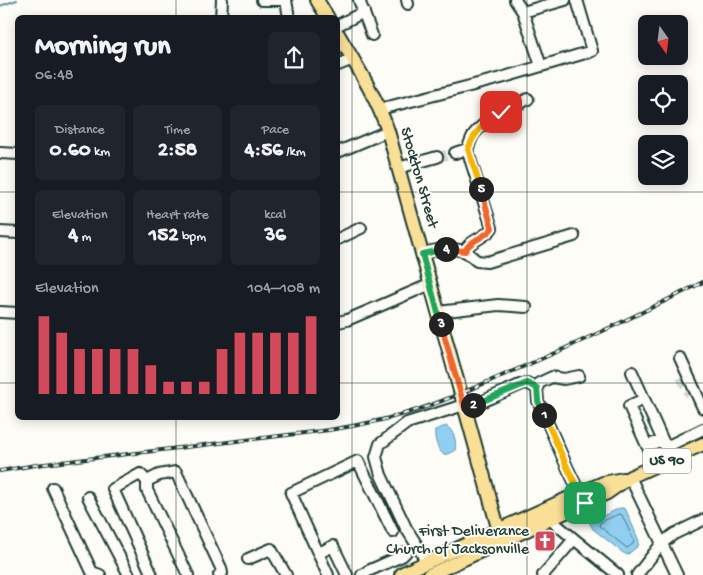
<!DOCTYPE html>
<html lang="en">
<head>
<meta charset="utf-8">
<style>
	body { margin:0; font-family:"Gochi Hand",sans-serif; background:#20242c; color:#f1f3f6; height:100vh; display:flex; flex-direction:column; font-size:19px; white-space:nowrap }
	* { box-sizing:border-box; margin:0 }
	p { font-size:16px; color:#9ea1a6 }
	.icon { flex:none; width:28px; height:28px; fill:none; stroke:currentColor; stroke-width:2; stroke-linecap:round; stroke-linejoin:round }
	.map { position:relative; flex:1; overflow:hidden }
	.details { position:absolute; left:15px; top:15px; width:325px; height:405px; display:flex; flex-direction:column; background:#171b24; border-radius:8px; box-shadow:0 2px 12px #0003 }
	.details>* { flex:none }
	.needle { width:32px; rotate:166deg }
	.controls { position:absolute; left:638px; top:15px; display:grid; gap:10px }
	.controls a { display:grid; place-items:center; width:50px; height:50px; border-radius:8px; background:#171b24; box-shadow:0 2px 12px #0003; font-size:25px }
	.pin { position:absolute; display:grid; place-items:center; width:42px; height:42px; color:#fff; margin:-21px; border-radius:10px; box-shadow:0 2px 8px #0006 }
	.km { position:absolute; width:25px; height:25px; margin:-12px; border-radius:50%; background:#222; color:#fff; font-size:14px; line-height:25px; text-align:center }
	.round { display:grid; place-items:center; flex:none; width:52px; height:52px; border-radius:8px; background:#20242c }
	.headline { display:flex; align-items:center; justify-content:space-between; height:85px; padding:0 20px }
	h1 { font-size:28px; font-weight:800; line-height:38px }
	.figures { display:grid; grid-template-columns:repeat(3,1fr); gap:8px; height:85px; padding:5px 20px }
	.figures div { display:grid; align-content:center; border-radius:8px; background:#20242c; text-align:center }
	.figures b { font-size:21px; font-weight:800 }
	.figures small { font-size:14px; font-weight:400 }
	.figures p { font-size:14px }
	.chart { height:140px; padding:10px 20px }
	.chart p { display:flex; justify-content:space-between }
	.chart svg { width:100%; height:90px; margin-top:5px; stroke:#d1495b; stroke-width:6 }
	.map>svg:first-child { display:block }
	.water { fill:#91cff2; stroke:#6395a6 }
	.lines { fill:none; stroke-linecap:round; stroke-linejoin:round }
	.shore { stroke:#4d7780; stroke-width:1 }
	.stream { stroke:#6395a6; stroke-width:2 }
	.minor-tunnel { stroke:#d1d6d0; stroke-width:10; stroke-dasharray:10 5; stroke-linecap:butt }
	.minor-casing { stroke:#1f3d34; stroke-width:14 }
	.major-casing { stroke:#1f3d34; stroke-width:16 }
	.minor { stroke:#fdfcf7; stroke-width:10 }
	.major { stroke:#fadf96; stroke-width:12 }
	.rail-casing { stroke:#1f3d34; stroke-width:4 }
	.rail { stroke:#fdfcf7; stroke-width:2; stroke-dasharray:5.5; stroke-linecap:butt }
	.split-1-casing { stroke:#fff; stroke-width:10 }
	.split-2-casing { stroke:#fff; stroke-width:10 }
	.split-3-casing { stroke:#fff; stroke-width:10 }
	.split-4-casing { stroke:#fff; stroke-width:10 }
	.split-5-casing { stroke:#fff; stroke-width:10 }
	.split-6-casing { stroke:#fff; stroke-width:10 }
	.split-1 { stroke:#f5b400; stroke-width:6 }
	.split-2 { stroke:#22a559; stroke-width:6 }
	.split-3 { stroke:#f0652b; stroke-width:6 }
	.split-4 { stroke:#22a559; stroke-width:6 }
	.split-5 { stroke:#f0652b; stroke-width:6 }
	.split-6 { stroke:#f5b400; stroke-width:6 }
	.grid { fill:none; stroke:#1f3d34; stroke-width:1; stroke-opacity:0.55 }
	.labels { text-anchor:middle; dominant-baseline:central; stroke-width:4; stroke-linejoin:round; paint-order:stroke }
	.shield { fill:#fdfcf7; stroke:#62766e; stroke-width:1 }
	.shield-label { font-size:15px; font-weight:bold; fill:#1f3d34 }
	.street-label { font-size:16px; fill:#1f3d34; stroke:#fdfcf7 }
	.poi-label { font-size:16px; fill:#1f3d34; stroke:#fdfcf7; text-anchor:end }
</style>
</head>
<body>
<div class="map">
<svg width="703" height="575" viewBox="0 0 703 575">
	<rect width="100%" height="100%" fill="#fdfcf7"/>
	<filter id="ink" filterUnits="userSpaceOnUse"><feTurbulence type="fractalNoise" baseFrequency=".02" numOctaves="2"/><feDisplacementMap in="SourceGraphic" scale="10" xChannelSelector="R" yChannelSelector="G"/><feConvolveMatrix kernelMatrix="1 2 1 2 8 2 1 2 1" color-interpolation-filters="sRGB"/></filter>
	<g filter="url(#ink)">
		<path class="water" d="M446,426C454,430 457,442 455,451L444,455C437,449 434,439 435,430Z
			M620,508H623L626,510L639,541L638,546L627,555L622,552L593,529L590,524V522Z"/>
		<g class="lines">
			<path class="shore" d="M619,514L622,515L634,541L633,544L627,548L599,526L600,523Z"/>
			<path class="stream" d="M0,6L17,0"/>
			<path class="minor-tunnel" d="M437,157L455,153
				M681,377L690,395"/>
			<g class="minor-casing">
				<path id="minor" d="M262,0H281
					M286,0L289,18
					M359,0L372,35
					M407,0L408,4
					M515,0L523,12
					M221,18L222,0
					M338,25L364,12
					M338,65L353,59
					M541,66L523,12L565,0
					M380,109L501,78L592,51L577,0
					M467,149C470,144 471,138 474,134C488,117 509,109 528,99
					M338,152L388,131
					M0,153L18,154
					M455,153L467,149L492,228C486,238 470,239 465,251
					M398,168L437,157
					M0,232L18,233
					M338,239L361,228
					M422,253L447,248L465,251L477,261L487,262L574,236
					M0,312L18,313
					M438,312L498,305L526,307
					M338,322L347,320L431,284
					M680,358L703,408
					M632,372L671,459
					M579,376L564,379L552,377L539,383L537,388L538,401L568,469L583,500
					M644,399L629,406L647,446L662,440
					M465,409L522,384L527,383L537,388
					M666,447L703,429
					M630,477L677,575
					M147,481L159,475L176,472L221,568L222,573L219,575
					M53,488L92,572L100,575
					M88,497L129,575
					M546,516L618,575
					M319,553L333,546L347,575
					M248,559L271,549L286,575
					M426,562L420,550L406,528L381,475L376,457L380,444L407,423L464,405
					M152,575L113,489L140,474L147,481V490L188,575
					M328,575L291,493L358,461L393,532
					M362,575L368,571L402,556L406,552
					M543,575L574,539
					M637,575L662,543L674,534L703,520"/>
			</g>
			<g class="major-casing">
				<path id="major" d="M317,0L328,18
					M338,34C356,65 376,96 388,131L502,542
					M401,575L403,573L580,493L603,483L623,479
					M429,575L607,493L630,477L703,444"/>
			</g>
			<use href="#minor" class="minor"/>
			<use href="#major" class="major"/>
			<g class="rail-casing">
				<path id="rail" d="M0,471L36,465L329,430C355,426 381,421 407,413C441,403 473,388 506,374C573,346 638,315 703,282"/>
			</g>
			<use href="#rail" class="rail"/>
		</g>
	</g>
	<g class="lines" filter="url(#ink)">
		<g class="split-1-casing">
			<path id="split-1" d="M544,415L568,469L585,503"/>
		</g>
		<g class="split-2-casing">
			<path id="split-2" d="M473,405L527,383L537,388L538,401L544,415"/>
		</g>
		<g class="split-3-casing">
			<path id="split-3" d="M441,324L465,409L473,405"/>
		</g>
		<g class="split-4-casing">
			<path id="split-4" d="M441,324L422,254L446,249"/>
		</g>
		<g class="split-5-casing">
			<path id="split-5" d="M446,249L465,251C470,239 486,238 492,228L481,189"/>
		</g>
		<g class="split-6-casing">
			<path id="split-6" d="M481,189L468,149C476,129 484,124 501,112"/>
		</g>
		<use href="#split-1" class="split-1"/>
		<use href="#split-2" class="split-2"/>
		<use href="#split-3" class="split-3"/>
		<use href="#split-4" class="split-4"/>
		<use href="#split-5" class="split-5"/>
		<use href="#split-6" class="split-6"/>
	</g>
	<path class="grid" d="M176,0V18M352,0V575M527,0V575M0,192H18M338,192H703M0,383H18M338,383H703M176,418V575"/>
	<defs>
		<g id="church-square" transform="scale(1.125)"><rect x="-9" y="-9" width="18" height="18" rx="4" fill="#d1495b" stroke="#fdfcf7"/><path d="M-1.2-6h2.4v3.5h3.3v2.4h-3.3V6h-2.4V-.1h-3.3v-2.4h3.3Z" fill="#fff"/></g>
	</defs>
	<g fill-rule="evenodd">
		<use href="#church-square" x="545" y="541"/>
	</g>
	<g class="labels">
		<rect class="shield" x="643" y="448.5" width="48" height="25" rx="4"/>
		<g class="shield-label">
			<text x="667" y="461">US 90</text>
		</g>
		<g class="street-label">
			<text transform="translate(418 178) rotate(74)">Stockton Street</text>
		</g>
		<g class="poi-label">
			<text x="529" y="532">First Deliverance<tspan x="529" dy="18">Church of Jacksonville</tspan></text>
		</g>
	</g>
</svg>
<div class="controls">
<a><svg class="needle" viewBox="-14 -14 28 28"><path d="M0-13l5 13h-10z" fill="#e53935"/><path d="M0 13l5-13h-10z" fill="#9ea1a6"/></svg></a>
<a><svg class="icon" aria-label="locate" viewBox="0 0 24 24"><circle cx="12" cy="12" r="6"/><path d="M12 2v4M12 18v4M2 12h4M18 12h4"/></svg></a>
<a><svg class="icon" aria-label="layers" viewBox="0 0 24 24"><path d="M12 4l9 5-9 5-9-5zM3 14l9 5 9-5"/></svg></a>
</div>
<div class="pin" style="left:585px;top:503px;background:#1e9e55"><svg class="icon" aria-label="arrive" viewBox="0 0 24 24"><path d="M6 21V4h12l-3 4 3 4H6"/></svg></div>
<div class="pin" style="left:501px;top:112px;background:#d93025"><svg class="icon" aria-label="check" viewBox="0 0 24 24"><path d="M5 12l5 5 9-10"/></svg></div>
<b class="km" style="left:544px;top:415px">1</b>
<b class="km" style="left:473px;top:405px">2</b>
<b class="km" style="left:441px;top:324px">3</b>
<b class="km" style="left:446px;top:249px">4</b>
<b class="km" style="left:481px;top:189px">5</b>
<section class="details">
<div class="headline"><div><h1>Morning run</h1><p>06:48</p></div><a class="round"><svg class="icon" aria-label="share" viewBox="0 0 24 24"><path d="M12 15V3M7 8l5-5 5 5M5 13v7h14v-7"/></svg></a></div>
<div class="figures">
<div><p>Distance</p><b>0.60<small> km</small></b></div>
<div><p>Time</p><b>2:58</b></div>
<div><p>Pace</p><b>4:56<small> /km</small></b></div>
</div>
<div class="figures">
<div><p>Elevation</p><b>4<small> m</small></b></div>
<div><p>Heart rate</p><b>152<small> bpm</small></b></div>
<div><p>kcal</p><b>36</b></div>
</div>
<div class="chart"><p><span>Elevation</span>104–108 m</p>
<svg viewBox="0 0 160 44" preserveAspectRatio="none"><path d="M5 44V6M15 44V14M25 44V22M35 44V22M45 44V22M55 44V22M65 44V30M75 44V38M85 44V38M95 44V38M105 44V22M115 44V14M125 44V14M135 44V14M145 44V14M155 44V6"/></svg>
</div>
</section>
</div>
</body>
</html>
